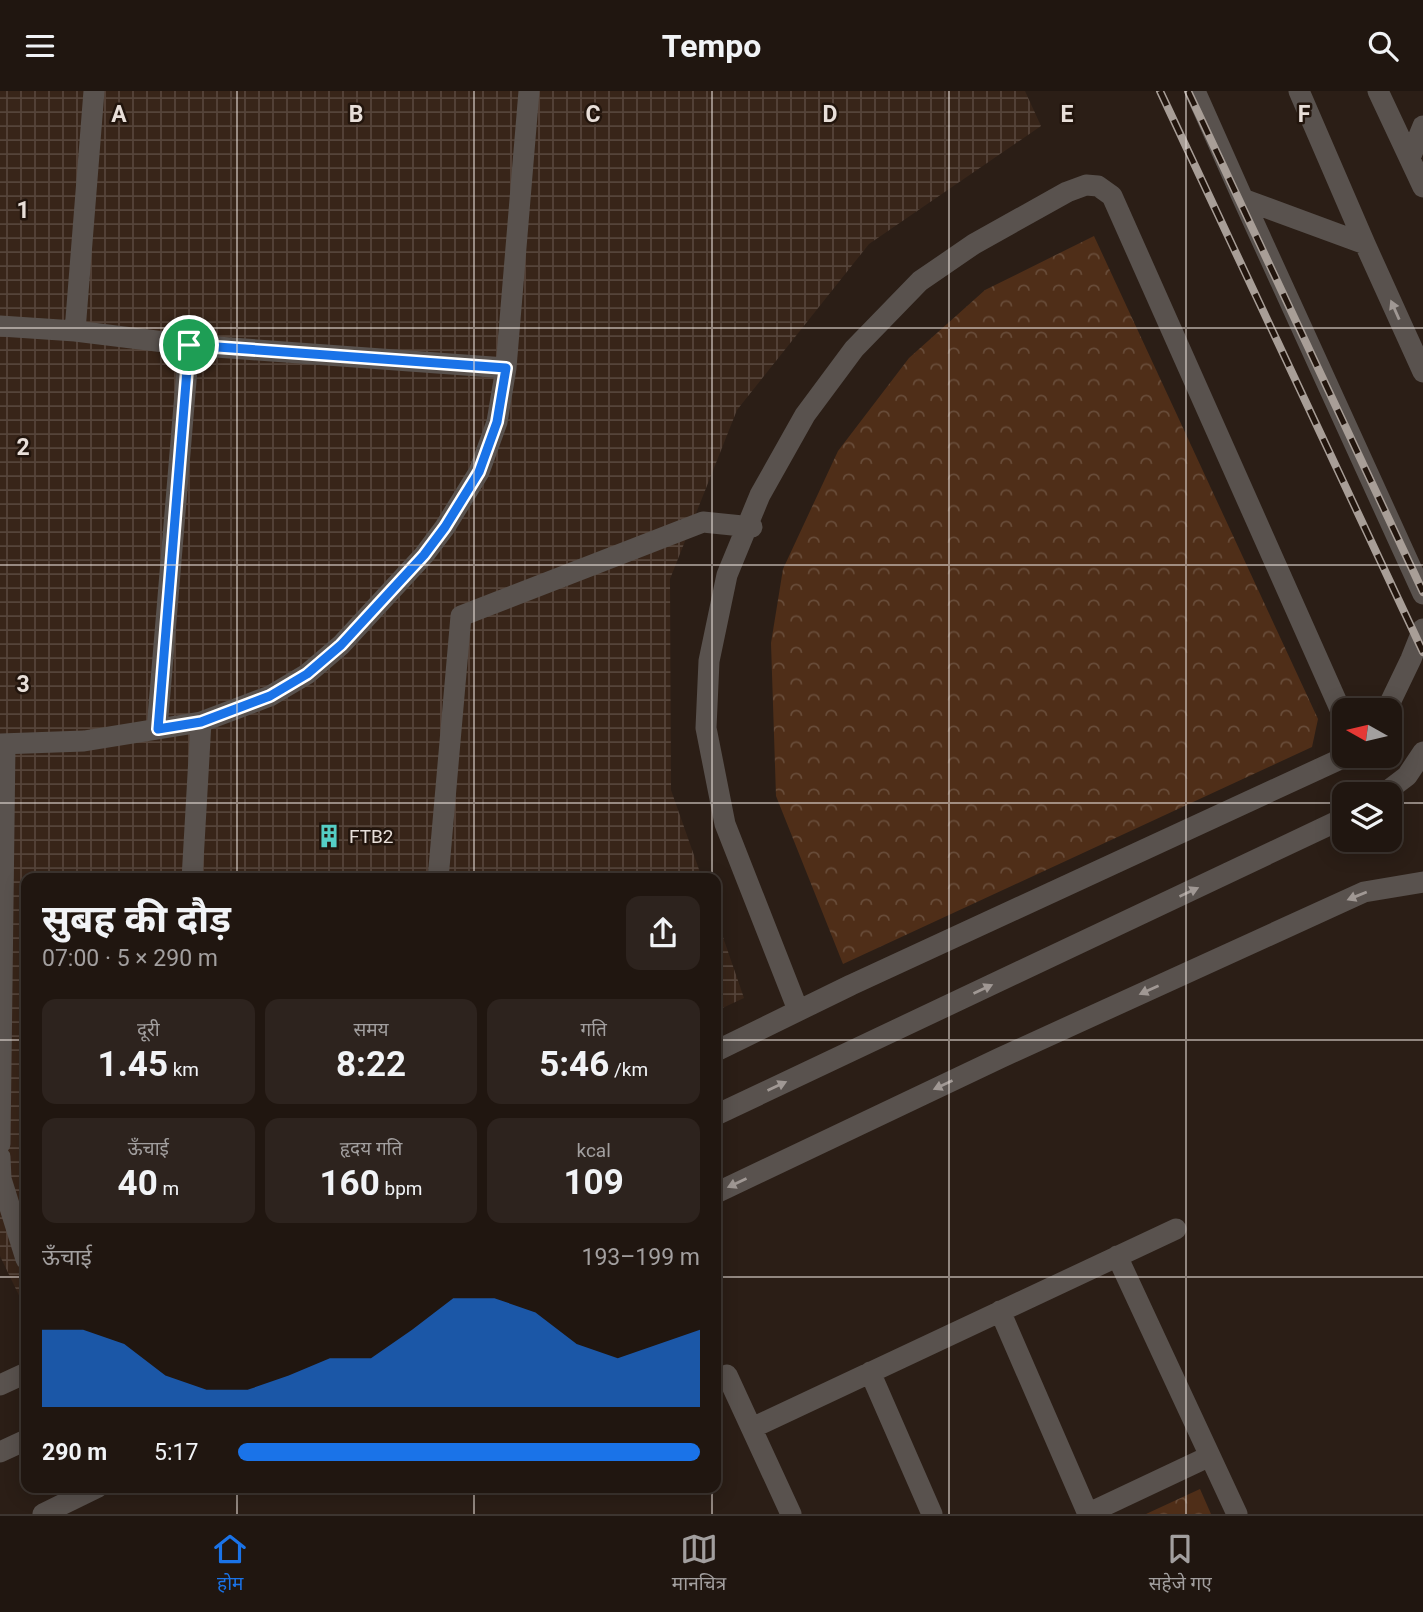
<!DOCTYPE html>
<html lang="hi">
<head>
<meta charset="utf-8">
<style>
	body { margin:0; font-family:Roboto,"Noto Sans Devanagari",sans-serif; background:#2d231e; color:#f1f3f6; height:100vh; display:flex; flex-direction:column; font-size:26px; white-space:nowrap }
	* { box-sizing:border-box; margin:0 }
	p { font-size:23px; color:#a29f9f }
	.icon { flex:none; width:38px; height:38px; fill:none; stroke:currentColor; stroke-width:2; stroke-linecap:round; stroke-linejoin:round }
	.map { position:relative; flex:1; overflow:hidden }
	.sheet { position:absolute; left:21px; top:782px; width:700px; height:620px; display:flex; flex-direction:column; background:#201610; border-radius:14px; box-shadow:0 4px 18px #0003,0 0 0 2px #3d3530 }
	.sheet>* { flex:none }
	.needle { width:46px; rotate:278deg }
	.fabs { position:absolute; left:1332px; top:607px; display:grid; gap:14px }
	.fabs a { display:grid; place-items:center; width:70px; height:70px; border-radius:14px; background:#201610; box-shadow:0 4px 18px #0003,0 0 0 2px #3d3530; font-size:35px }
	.pin { position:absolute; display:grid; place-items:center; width:60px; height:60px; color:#fff; margin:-30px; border:4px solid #fff; border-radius:50%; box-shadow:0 2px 7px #0007 }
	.round { display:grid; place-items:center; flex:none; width:74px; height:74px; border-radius:14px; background:#2d231e }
	.head { display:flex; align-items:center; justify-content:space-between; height:119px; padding:0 21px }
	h1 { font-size:38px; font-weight:700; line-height:52px }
	.metrics { display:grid; grid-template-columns:repeat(3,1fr); gap:10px; height:119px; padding:7px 21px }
	.metrics div { display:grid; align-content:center; border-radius:14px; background:#2d231e; text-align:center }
	.metrics b { font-size:35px; font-weight:700 }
	.metrics small { font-size:19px; font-weight:400 }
	.metrics p { font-size:19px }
	.chart { height:196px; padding:14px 21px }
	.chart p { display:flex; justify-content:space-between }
	.chart svg { width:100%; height:126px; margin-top:7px; fill:#1a73e8; opacity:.7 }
	ul { padding:0 21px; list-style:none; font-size:23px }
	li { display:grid; grid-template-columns:112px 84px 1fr; align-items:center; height:52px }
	li i { height:18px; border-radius:9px; background:#1a73e8 }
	header { display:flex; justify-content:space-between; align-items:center; height:91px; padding:0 21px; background:#201610; font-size:32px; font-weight:700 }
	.tab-bar { display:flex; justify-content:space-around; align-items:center; height:98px; border-top:2px solid #3d3530; background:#201610; font-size:19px; color:#a29f9f }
	.tab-bar a { display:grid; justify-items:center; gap:4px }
	.tab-bar .on { color:#1a73e8 }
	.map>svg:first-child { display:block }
	.industrial { fill:url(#industrial-grid) }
	.park { fill:url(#park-crowns) }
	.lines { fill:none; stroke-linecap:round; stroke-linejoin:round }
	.minor { stroke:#59524e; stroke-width:21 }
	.rail-casing { stroke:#a89e97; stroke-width:8 }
	.rail { stroke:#22150d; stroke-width:5; stroke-dasharray:16; stroke-linecap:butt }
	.oneway { fill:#a09894 }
	.route-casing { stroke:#fff; stroke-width:14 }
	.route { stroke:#1a73e8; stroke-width:9 }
	.grid { fill:none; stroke:#e8dfd9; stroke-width:2; stroke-opacity:0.55 }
	.labels { text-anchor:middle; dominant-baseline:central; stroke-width:5; stroke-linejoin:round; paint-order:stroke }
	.poi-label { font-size:19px; fill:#e8dfd9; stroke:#22150d; text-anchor:start }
	.grid-label { font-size:23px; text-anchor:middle; font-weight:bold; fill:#e8dfd9; stroke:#22150d; stroke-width:5; stroke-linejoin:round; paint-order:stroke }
</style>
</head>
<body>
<header><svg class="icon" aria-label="menu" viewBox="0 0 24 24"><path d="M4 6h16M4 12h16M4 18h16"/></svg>Tempo<svg class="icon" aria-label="search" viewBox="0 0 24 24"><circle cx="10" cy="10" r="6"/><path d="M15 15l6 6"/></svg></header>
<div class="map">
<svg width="1423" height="1423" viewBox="0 0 1423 1423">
	<defs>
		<pattern id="industrial-grid" width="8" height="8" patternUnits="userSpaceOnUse" patternTransform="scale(1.75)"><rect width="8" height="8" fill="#382519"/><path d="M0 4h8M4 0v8" fill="none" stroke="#55443a"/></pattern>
		<pattern id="park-crowns" width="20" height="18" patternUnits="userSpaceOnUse" patternTransform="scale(1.75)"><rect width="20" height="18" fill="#4f2e18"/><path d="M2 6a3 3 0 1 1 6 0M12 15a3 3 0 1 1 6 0" fill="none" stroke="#684c39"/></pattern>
	</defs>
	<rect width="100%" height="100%" fill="#2b1e16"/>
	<path class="industrial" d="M0,0H1025L1041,35L869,153L737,319L670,488L671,699L702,787L26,788V1219L0,1165Z
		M716,826L744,907L716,920Z"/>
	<path class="park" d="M1094,145L1318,628L1312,656L843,873L776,705L771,552L783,478L838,360L909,267L985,199Z
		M1200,1398L1211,1423H1146Z"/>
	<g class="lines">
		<path class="minor" d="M1195,0L1243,108L1423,503
			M1299,0L1365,153L1423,281
			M1378,0L1423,96
			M1410,67L1423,35
			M1243,108L1365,153
			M0,235L75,240L189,254L506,277
			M75,240L94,0
			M1386,620L1411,568L1423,538
			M157,638L189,254
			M0,653L84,650L201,631L270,605L307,583L341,554L424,464L445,436L479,381L497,331L506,277L529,0
			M1382,704L1407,685L1423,661
			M192,788L201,631
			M438,788L461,525L703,431L752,436
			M798,919L725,733L706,637L709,570L727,484L760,404L805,324L854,258L920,190L974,153L1067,101L1086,94L1098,95L1112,105L1344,627
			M716,960L851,894L1347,665
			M716,1024L1344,727
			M0,1053L5,654
			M0,1066L1,1088L26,1168
			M716,1102L1000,967L1364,801L1423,791
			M1117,1165L1237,1423
			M1000,1220L1088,1423
			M870,1281L932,1423
			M727,1284L791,1423
			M0,1294L26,1282
			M752,1337L1176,1138
			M0,1361L26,1349
			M43,1423L98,1396
			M1087,1423L1210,1365"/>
		<g class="rail-casing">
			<path id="rail" d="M1160,0L1423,561
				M1188,0L1423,501"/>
		</g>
		<use href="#rail" class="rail"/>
	</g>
	<defs><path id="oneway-solid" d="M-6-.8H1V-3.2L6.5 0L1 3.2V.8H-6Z" transform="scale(1.75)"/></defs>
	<g class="oneway">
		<use href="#oneway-solid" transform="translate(1395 219) rotate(-114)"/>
		<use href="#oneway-solid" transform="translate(1189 801) rotate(-25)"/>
		<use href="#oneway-solid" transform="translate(1357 805) rotate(158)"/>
		<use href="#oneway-solid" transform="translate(983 898) rotate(-25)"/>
		<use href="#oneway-solid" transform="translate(1149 899) rotate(156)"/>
		<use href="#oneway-solid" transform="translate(943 994) rotate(155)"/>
		<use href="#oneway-solid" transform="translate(777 995) rotate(-25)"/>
		<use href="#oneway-solid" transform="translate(737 1092) rotate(155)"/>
	</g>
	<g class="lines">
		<g class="route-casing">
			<path id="route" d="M189,254L506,277L497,331L479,381L445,436L424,464L341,554L307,583L270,605L201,631L158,638Z"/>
		</g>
		<use href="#route" class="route"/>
	</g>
	<path class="grid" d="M237,0V788M474,0V788M712,0V788M949,0V1423M1186,0V1423M0,237H1423M0,474H1423M0,712H1344M1390,712H1423M0,949H26M716,949H1423M0,1186H26M716,1186H1423M237,1396V1423M474,1396V1423M712,1396V1423"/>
	<defs>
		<g id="building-bare" transform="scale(1.89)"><path d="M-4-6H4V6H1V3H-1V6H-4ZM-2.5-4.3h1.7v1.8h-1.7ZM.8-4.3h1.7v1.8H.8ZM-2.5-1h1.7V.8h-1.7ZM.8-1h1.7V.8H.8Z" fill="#55cec5" stroke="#22150d" stroke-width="2.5" paint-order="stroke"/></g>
	</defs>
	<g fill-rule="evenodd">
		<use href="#building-bare" x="329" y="745"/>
	</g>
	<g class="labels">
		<g class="poi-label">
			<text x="349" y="745">FTB2</text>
		</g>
	</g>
	<g class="grid-label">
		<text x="119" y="31">A</text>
		<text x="356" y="31">B</text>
		<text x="593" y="31">C</text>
		<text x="830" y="31">D</text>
		<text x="1067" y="31">E</text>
		<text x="1304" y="31">F</text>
		<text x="23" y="127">1</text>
		<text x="23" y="364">2</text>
		<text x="23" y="601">3</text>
	</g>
</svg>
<div class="fabs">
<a><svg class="needle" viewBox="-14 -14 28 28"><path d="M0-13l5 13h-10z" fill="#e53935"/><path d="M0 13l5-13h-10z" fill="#a29f9f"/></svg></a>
<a><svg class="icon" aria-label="layers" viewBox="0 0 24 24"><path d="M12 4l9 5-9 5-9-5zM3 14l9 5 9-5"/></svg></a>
</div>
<div class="pin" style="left:189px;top:254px;background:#1e9e55"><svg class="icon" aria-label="arrive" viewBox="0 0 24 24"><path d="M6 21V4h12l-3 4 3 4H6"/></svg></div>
<section class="sheet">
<div class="head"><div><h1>सुबह की दौड़</h1><p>07:00 · 5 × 290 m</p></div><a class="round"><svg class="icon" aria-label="share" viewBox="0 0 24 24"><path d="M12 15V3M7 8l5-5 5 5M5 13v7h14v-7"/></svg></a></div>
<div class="metrics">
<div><p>दूरी</p><b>1.45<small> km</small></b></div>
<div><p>समय</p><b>8:22</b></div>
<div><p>गति</p><b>5:46<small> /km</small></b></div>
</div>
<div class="metrics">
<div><p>ऊँचाई</p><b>40<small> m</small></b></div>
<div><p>हृदय गति</p><b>160<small> bpm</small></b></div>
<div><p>kcal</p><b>109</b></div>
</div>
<div class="chart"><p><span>ऊँचाई</span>193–199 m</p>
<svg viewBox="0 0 160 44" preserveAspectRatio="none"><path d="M0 44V17L10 17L20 22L30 33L40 38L50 38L60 33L70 27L80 27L90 17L100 6L110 6L120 11L130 22L140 27L150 22L160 17V44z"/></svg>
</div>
<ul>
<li><b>290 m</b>5:17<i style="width:100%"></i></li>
</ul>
</section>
</div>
<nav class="tab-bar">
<a class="on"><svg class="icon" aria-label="home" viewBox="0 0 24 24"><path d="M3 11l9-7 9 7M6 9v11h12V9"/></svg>होम</a>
<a><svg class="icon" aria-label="map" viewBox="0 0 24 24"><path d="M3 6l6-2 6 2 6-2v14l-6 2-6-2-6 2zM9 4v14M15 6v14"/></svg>मानचित्र</a>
<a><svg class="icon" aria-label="saved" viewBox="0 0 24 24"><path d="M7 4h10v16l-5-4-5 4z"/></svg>सहेजे गए</a>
</nav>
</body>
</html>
